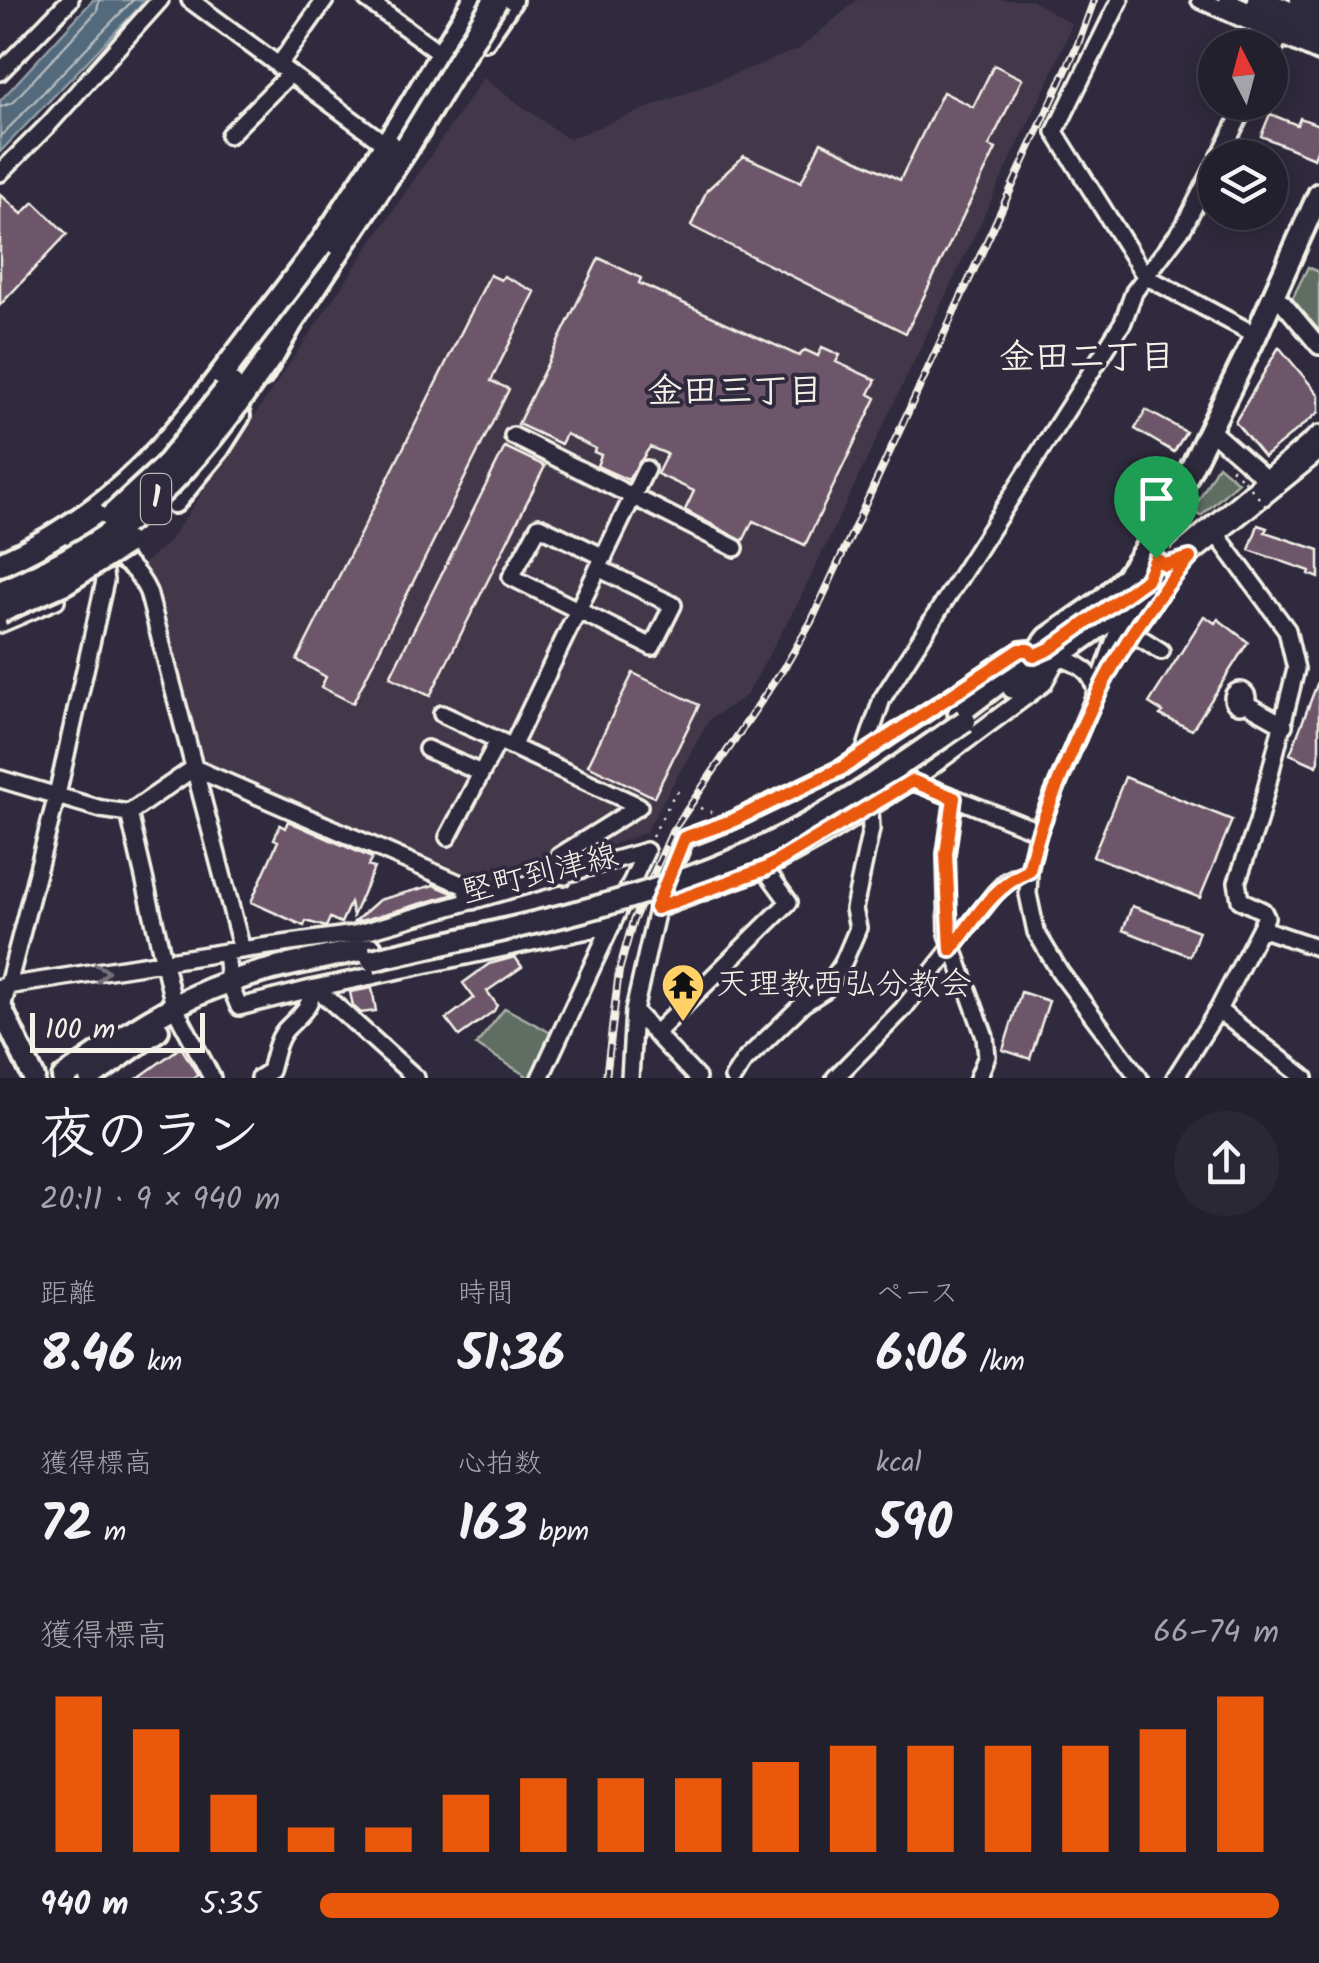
<!DOCTYPE html>
<html lang="ja">
<head>
<meta charset="utf-8">
<style>
	body { margin:0; font-family:Kalam,"Klee One",sans-serif; background:#2b2836; color:#f1f3f6; height:100vh; display:flex; flex-direction:column; font-size:38px; white-space:nowrap }
	* { box-sizing:border-box; margin:0 }
	p { font-size:32px; color:#a3a3aa }
	.icon { flex:none; width:55px; height:55px; fill:none; stroke:currentColor; stroke-width:2; stroke-linecap:round; stroke-linejoin:round }
	.map { position:relative; height:1078px; overflow:hidden }
	.sheet { display:flex; flex-direction:column; background:#23202e; flex:1 }
	.sheet>* { flex:none }
	.needle { width:65px; rotate:354deg }
	.fabs { position:absolute; left:1198px; top:30px; display:grid; gap:20px }
	.fabs a { display:grid; place-items:center; width:90px; height:90px; border-radius:50%; background:#23202e; box-shadow:0 5px 25px #0003,0 0 0 2px #403e4a; font-size:50px }
	.scale { position:absolute; left:30px; bottom:25px; width:175px; box-sizing:border-box; padding-left:10px; border:5px solid #f4f1e8; border-top:0; font-size:28px; line-height:35px; white-space:nowrap; color:#f4f1e8; -webkit-text-stroke:8px #2f2a3d; paint-order:stroke }
	.pin { position:absolute; display:grid; place-items:center; width:85px; height:85px; color:#fff; margin:-102px -42px; border-radius:50% 50% 50% 0; rotate:-45deg; box-shadow:0 0 10px #0007 }
	.pin .icon { rotate:45deg }
	.round { display:grid; place-items:center; flex:none; width:105px; height:105px; border-radius:52px; background:#2b2836 }
	.overview { display:flex; align-items:center; justify-content:space-between; height:170px; padding:0 40px }
	h1 { font-size:55px; font-weight:800; line-height:75px }
	.metrics { display:grid; grid-template-columns:repeat(3,1fr); gap:15px; height:170px; padding:10px 40px }
	.metrics div { display:grid; align-content:center }
	.metrics b { font-size:50px; font-weight:800 }
	.metrics small { font-size:28px; font-weight:400 }
	.metrics p { font-size:28px }
	.chart { height:280px; padding:20px 40px }
	.chart p { display:flex; justify-content:space-between }
	.chart svg { width:100%; height:180px; margin-top:10px; stroke:#ea580c; stroke-width:6 }
	ul { padding:0 40px; list-style:none; font-size:32px }
	li { display:grid; grid-template-columns:160px 120px 1fr; align-items:center; height:75px }
	li i { height:25px; border-radius:12px; background:#ea580c }
	.map>svg:first-child { display:block }
	.built { fill:#42374a }
	.green { fill:#5f6d63; stroke:#aaafa6; stroke-width:2.5 }
	.water { fill:#52697c; stroke:#939fa7; stroke-width:2.5 }
	.lines { fill:none; stroke-linecap:round; stroke-linejoin:round }
	.shore { stroke:#b3bbbd; stroke-width:2.5 }
	.building { fill:#6d566a; stroke:#f4f1e8; stroke-width:2.5 }
	.minor-casing { stroke:#f4f1e8; stroke-width:22 }
	.major-casing { stroke:#f4f1e8; stroke-width:28 }
	.highway-casing { stroke:#f4f1e8; stroke-width:30 }
	.path { stroke:#f4f1e8; stroke-width:2.5; stroke-dasharray:2.5 8; stroke-linecap:butt }
	.minor { stroke:#2f2a3d; stroke-width:15 }
	.major { stroke:#2f2a3d; stroke-width:20 }
	.highway { stroke:#2f2a3d; stroke-width:22 }
	.rail-casing { stroke:#f4f1e8; stroke-width:8 }
	.rail { stroke:#2f2a3d; stroke-width:4; stroke-dasharray:11; stroke-linecap:butt }
	.major-bridge-casing { stroke:#f4f1e8; stroke-width:28; stroke-linecap:butt }
	.highway-bridge-casing { stroke:#f4f1e8; stroke-width:30; stroke-linecap:butt }
	.path-bridge { stroke:#f4f1e8; stroke-width:2.5; stroke-dasharray:2.5 8; stroke-linecap:butt }
	.major-bridge { stroke:#2f2a3d; stroke-width:20 }
	.highway-bridge { stroke:#2f2a3d; stroke-width:22 }
	.oneway { stroke:#747079 }
	.route-casing { stroke:#fff; stroke-width:20 }
	.route { stroke:#ea580c; stroke-width:12 }
	.labels { text-anchor:middle; dominant-baseline:central; stroke-width:8; stroke-linejoin:round; paint-order:stroke }
	.shield { fill:#2f2a3d; stroke:#b9b5b5; stroke-width:2.5 }
	.shield-label { font-size:30px; font-weight:bold; fill:#f4f1e8 }
	.street-label { font-size:32px; fill:#f4f1e8; stroke:#2f2a3d }
	.poi-label { font-size:32px; fill:#f4f1e8; stroke:#2f2a3d; text-anchor:start }
	.neighbourhood-label { font-size:35px; font-weight:bold; fill:#f4f1e8; stroke:#2f2a3d }
</style>
</head>
<body>
<div class="map">
<svg width="1319" height="1078" viewBox="0 0 1319 1078">
	<rect width="100%" height="100%" fill="#2f2a3d"/>
	<filter id="ink" filterUnits="userSpaceOnUse"><feTurbulence type="fractalNoise" baseFrequency=".01" numOctaves="2"/><feDisplacementMap in="SourceGraphic" scale="20" xChannelSelector="R" yChannelSelector="G"/><feConvolveMatrix kernelMatrix="1 2 1 2 8 2 1 2 1" color-interpolation-filters="sRGB"/></filter>
	<g filter="url(#ink)">
		<path class="built" d="M857,0H1031L1072,24L1050,78L800,599L746,696L710,719L645,833L495,887L200,765L144,563L168,543L483,78L568,139L799,49Z"/>
		<path class="green" d="M1308,267L1319,272V332L1291,301Z
			M1218,465L1238,482L1201,516L1193,511Z
			M505,1008L551,1033L530,1078L476,1045Z"/>
		<path class="water" d="M93,0H146L0,152V101Z"/>
		<g class="lines">
			<path class="shore" d="M0,107L12,103L97,11L99,0
				M0,137L133,0"/>
		</g>
		<path class="building" d="M994,65L1022,79L989,146L996,149L906,333L691,226L707,190L744,156L801,182L821,142L900,180L943,92L973,107Z
			M1270,114L1297,125L1300,118L1319,125V145L1314,158L1261,136Z
			M0,194L22,214L34,202L67,234L0,305Z
			M599,258L641,278L639,283L799,356L805,350L818,356L822,347L840,355L836,362L876,380L869,394L876,398L805,545L753,521L743,541L685,510L694,491L657,474L667,454L650,447L628,480L597,466L601,455L594,452L596,449L566,434L561,444L518,424Z
			M490,275L501,280L504,276L535,292L491,381L509,389L353,703L321,687L326,677L297,660Z
			M1279,347L1319,395V412L1264,457L1235,422Z
			M1146,410L1186,432L1174,452L1135,429Z
			M505,447L545,466L430,696L390,677Z
			M1258,525L1267,528L1265,532L1319,550V578L1309,574L1310,571L1249,550Z
			M1204,616L1215,623L1218,619L1248,642L1192,730L1160,715L1163,712L1149,703Z
			M633,673L699,705L654,797L588,765Z
			M1319,679V760L1317,766L1290,754Z
			M1125,777L1232,820L1200,898L1093,856Z
			M288,821L372,858L368,866L374,868L353,916L350,903L341,923L330,918L326,927L306,921L304,926L251,902L278,841L274,839L280,825L285,828Z
			M434,885L455,894L353,923L379,900Z
			M1132,906L1199,931L1190,956L1123,930Z
			M515,957L522,967L487,991L497,1005L494,1011L459,1036L446,1019L474,998L463,983L489,964Z
			M372,988L376,1011L361,1013L353,1006L350,992Z
			M1021,992L1049,1001L1030,1059L1003,1050Z
			M181,1047L198,1075L193,1078H138Z"/>
		<g class="lines">
			<g class="minor-casing">
				<path id="minor" d="M190,0L380,140
					M367,0L436,50
					M1120,0L1055,132L1145,276L1256,335
					M1200,0L1319,53
					M1227,0L1319,42
					M1270,57L1280,37
					M278,66L325,0
					M0,72L70,0
					M229,135L290,74
					M1219,158L1247,102
					M0,173L49,124L160,0
					M1273,298L1283,303L1319,346
					M1209,429L1266,479
					M513,436L735,548
					M71,537L113,507
					M105,553C127,561 138,571 148,592L242,950
					M1166,564L1319,434
					M598,568L673,605L652,647L511,577L539,526L604,557
					M0,624L56,600L54,581
					M1131,632L1161,651
					M1115,659L1164,587
					M1233 698a7 7 0 1 1 14 0a7 7 0 1 1-14 0Z
					M1245,703L1284,725
					M442,714L639,806L559,856L565,876
					M512,747L646,469
					M427,749L481,773
					M864,753L882,699L1123,322L1134,292L1184,226L1215,165
					M194,768L463,885L473,901
					M0,779L101,809L129,813L194,768
					M912,781L1038,831
					M954,798L946,854L948,934L985,1037L987,1056L978,1078
					M129,813L174,1006L212,1078
					M448,837L498,741
					M657,909L765,869L825,836L912,781L1043,684L1058,657C1078,663 1093,670 1096,693
					M612,925L315,988L239,1007L229,982L226,952L355,934L646,851
					M1263,929L1319,948
					M0,987L226,952
					M321,987L324,995L416,1078
					M1218,1010L1305,1078
					M634,1011L697,1078
					M0,1016L57,795L105,581L101,552
					M655,1034L789,902L765,869
					M259,1078L270,1071C274,1057 277,1037 288,1027C304,1011 307,1010 315,988
					M540,1078L646,851
					M630,1078L634,1011L657,909L685,839L732,821L842,768L1021,650L1029,649L1034,656
					M733,1078L744,1061L803,1004L826,989L843,963L858,928L854,909L871,829L870,809
					M835,1078L903,1009L995,893L1007,881L1029,871
					M1139,1078L1060,972L1036,932L1028,894L1029,871L1038,831L1096,693L1126,608L1319,452
					M1175,1078L1218,1010L1266,917L1263,911L1240,900L1237,882L1258,822L1296,669L1287,630L1217,535"/>
			</g>
			<g class="major-casing">
				<path id="major" d="M1013,688L1126,608L1147,579L1165,536
					M959,713L1034,656L1048,638L1101,601L1126,577L1138,560L1173,505L1256,335L1319,194
					M0,1006L34,1078
					M63,1078C115,1042 168,1003 229,982C275,966 324,958 371,948
					M90,1078L158,1030"/>
			</g>
			<g class="highway-casing">
				<path id="highway" d="M1259,0L1319,26
					M1302,0L1319,8
					M484,38L510,0
					M311,260L400,124L475,0
					M261,375L290,324L419,129
					M231,385L261,337
					M174,501L217,449L238,416
					M0,564C99,520 158,459 222,374"/>
			</g>
			<path class="path" d="M1231,468L1243,479
				M700,808L713,813
				M652,837L676,791L685,797"/>
			<use href="#minor" class="minor"/>
			<use href="#major" class="major"/>
			<use href="#highway" class="highway"/>
			<g class="rail-casing">
				<path id="rail" d="M606,1078L619,971L633,921L672,832L787,663L811,622L1078,44L1094,0"/>
			</g>
			<use href="#rail" class="rail"/>
			<g class="major-bridge-casing">
				<path id="major-bridge" d="M372,960C504,929 642,905 765,846C836,812 901,765 965,721"/>
			</g>
			<g class="highway-bridge-casing">
				<path id="highway-bridge" d="M408,145L496,0
					M222,374L321,244
					M111,517L165,467L231,385
					M0,593C136,534 187,476 270,357
					M0,611L65,582L126,543"/>
			</g>
			<path class="path-bridge" d="M1244,480L1269,510"/>
			<use href="#major-bridge" class="major-bridge"/>
			<use href="#highway-bridge" class="highway-bridge"/>
		</g>
		<defs><path id="oneway-chevron" d="M-2-3.5L2.5 0L-2 3.5" fill="none" stroke-width="1.6" stroke-linecap="round" stroke-linejoin="round" transform="scale(2.5)"/></defs>
		<use class="oneway" href="#oneway-chevron" transform="translate(102 972) rotate(-9)"/>
	</g>
	<g class="lines" filter="url(#ink)">
		<g class="route-casing">
			<path id="route" d="M1156,558L1165,565L1190,558C1130,625 1098,687 1064,769C1050,803 1036,835 1029,871C991,888 976,918 951,950L946,854L954,798L912,781L765,869L656,908L684,838L732,821L842,768L1020,650H1029L1034,656L1050,649L1147,579Z"/>
		</g>
		<use href="#route" class="route"/>
	</g>
	<defs>
		<g id="temple-pin" transform="scale(2.25)"><path d="M0 17L-7.5 6A9.5 9.5 0 1 1 7.5 6Z" fill="#ffd166" stroke="#2f2a3d"/><path d="M0-6L5-2H3V0L6.5 2.5H4V6H1.5V3h-3V6H-4V2.5H-6.5L-3 0V-2H-5Z" fill="#111"/></g>
	</defs>
	<g fill-rule="evenodd">
		<use href="#temple-pin" x="683" y="985"/>
	</g>
	<g class="labels">
		<rect class="shield" x="141" y="474" width="30" height="50" rx="8"/>
		<g class="shield-label">
			<text x="156" y="499">1</text>
		</g>
		<g class="street-label">
			<text transform="translate(540 875) rotate(-14)">堅町到津線</text>
		</g>
		<g class="poi-label">
			<text x="716" y="985">天理教西弘分教会</text>
		</g>
		<g class="neighbourhood-label">
			<text x="1087" y="359">金田二丁目</text>
			<text x="735" y="393">金田三丁目</text>
		</g>
	</g>
</svg>
<div class="fabs">
<a><svg class="needle" viewBox="-14 -14 28 28"><path d="M0-13l5 13h-10z" fill="#e53935"/><path d="M0 13l5-13h-10z" fill="#a3a3aa"/></svg></a>
<a><svg class="icon" aria-label="layers" viewBox="0 0 24 24"><path d="M12 4l9 5-9 5-9-5zM3 14l9 5 9-5"/></svg></a>
</div>
<div class="scale">100 m</div>
<div class="pin" style="left:1156px;top:558px;background:#1e9e55"><svg class="icon" aria-label="arrive" viewBox="0 0 24 24"><path d="M6 21V4h12l-3 4 3 4H6"/></svg></div>
</div>
<section class="sheet">
<div class="overview"><div><h1>夜のラン</h1><p>20:11 · 9 × 940 m</p></div><a class="round"><svg class="icon" aria-label="share" viewBox="0 0 24 24"><path d="M12 15V3M7 8l5-5 5 5M5 13v7h14v-7"/></svg></a></div>
<div class="metrics">
<div><p>距離</p><b>8.46<small> km</small></b></div>
<div><p>時間</p><b>51:36</b></div>
<div><p>ペース</p><b>6:06<small> /km</small></b></div>
</div>
<div class="metrics">
<div><p>獲得標高</p><b>72<small> m</small></b></div>
<div><p>心拍数</p><b>163<small> bpm</small></b></div>
<div><p>kcal</p><b>590</b></div>
</div>
<div class="chart"><p><span>獲得標高</span>66–74 m</p>
<svg viewBox="0 0 160 44" preserveAspectRatio="none"><path d="M5 44V6M15 44V14M25 44V30M35 44V38M45 44V38M55 44V30M65 44V26M75 44V26M85 44V26M95 44V22M105 44V18M115 44V18M125 44V18M135 44V18M145 44V14M155 44V6"/></svg>
</div>
<ul>
<li><b>940 m</b>5:35<i style="width:100%"></i></li>
</ul>
</section>
</body>
</html>
